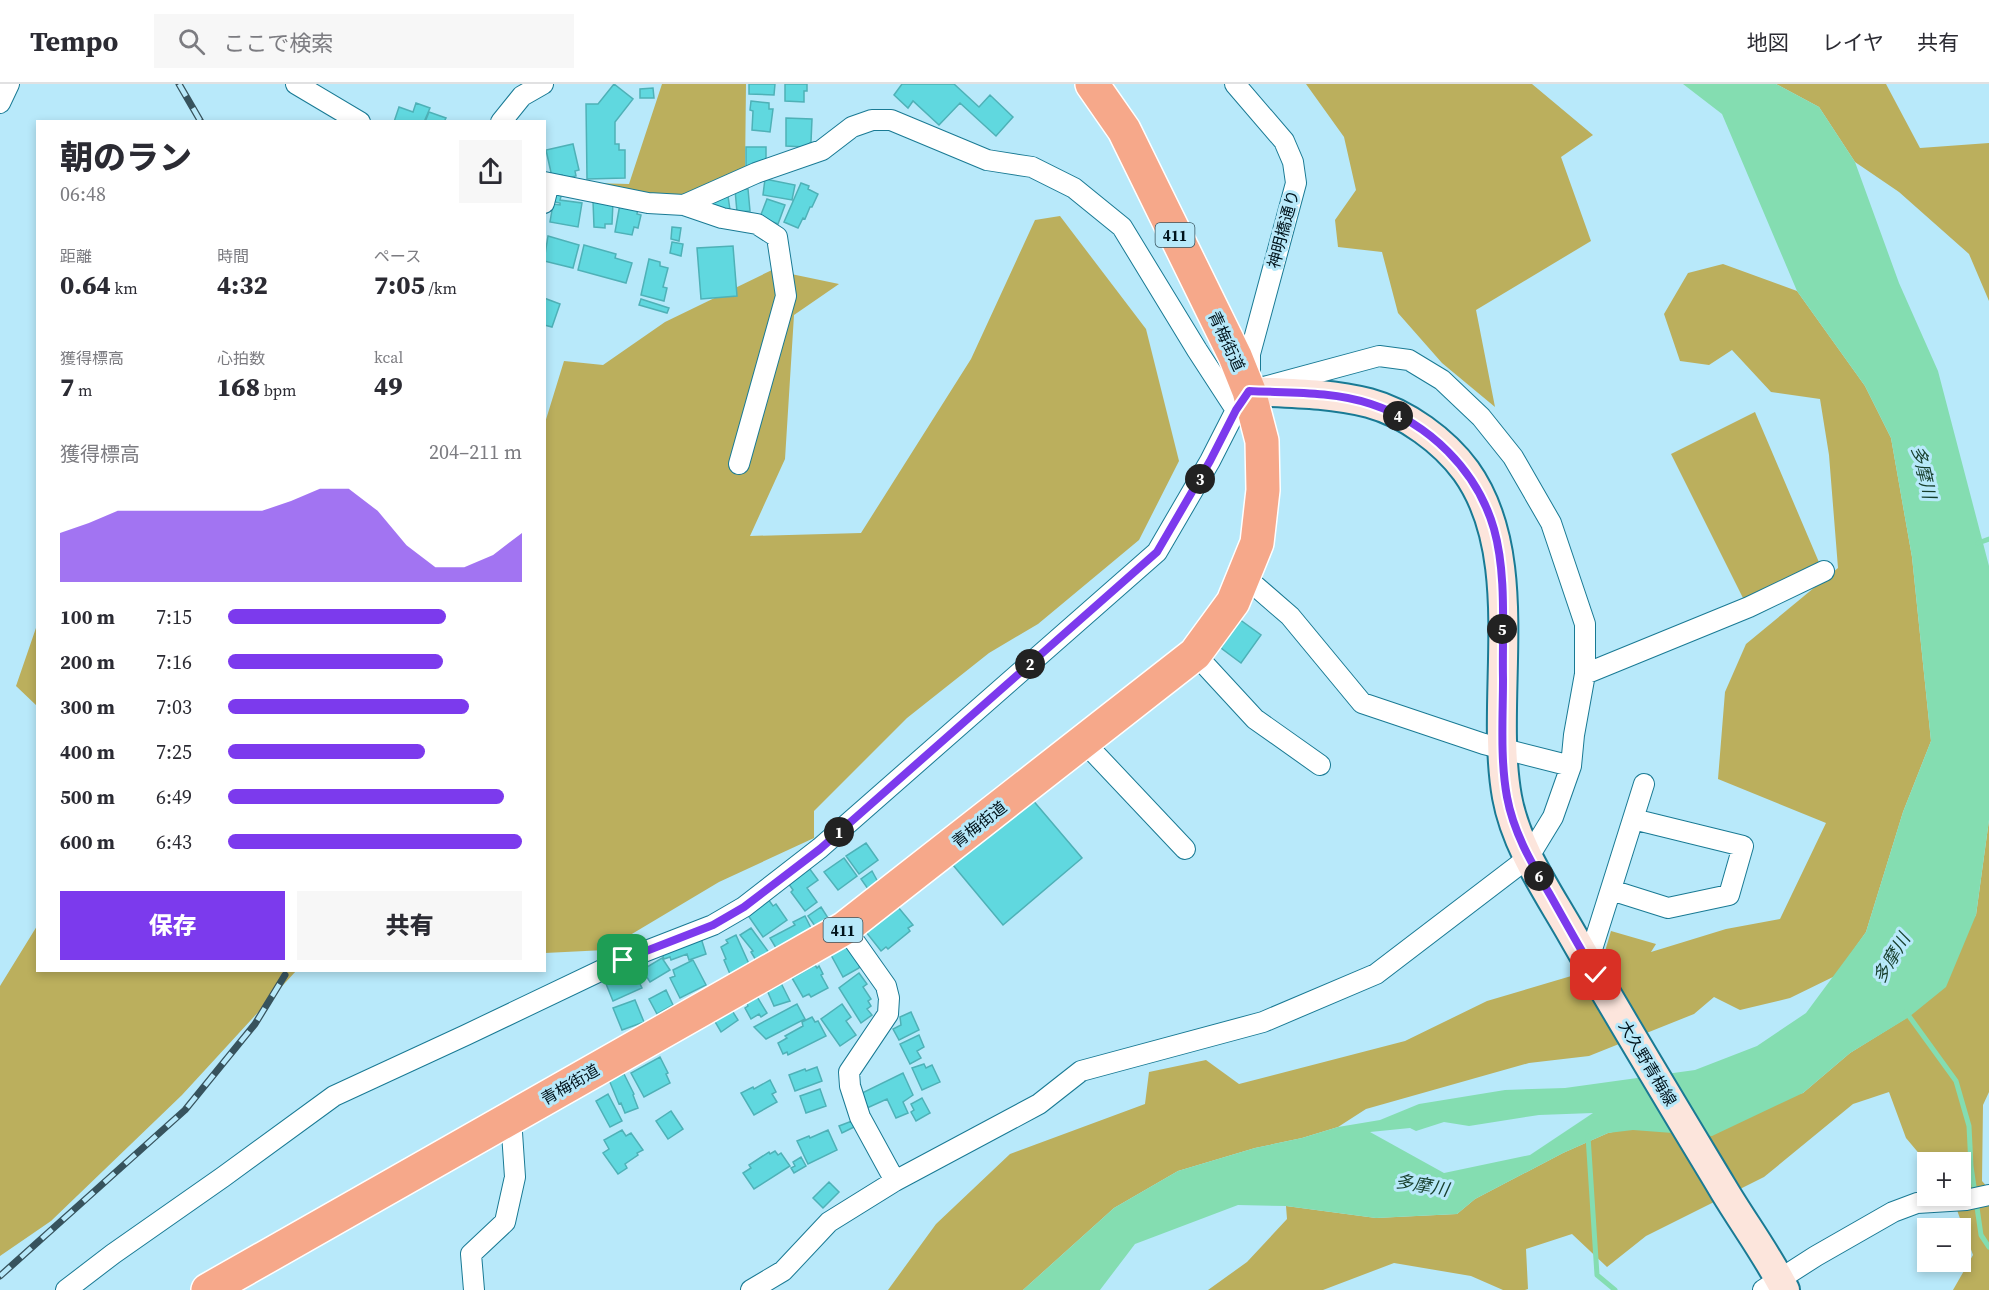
<!DOCTYPE html>
<html lang="ja">
<head>
<meta charset="utf-8">
<style>
	body { margin:0; font-family:"Source Serif 4","Noto Sans JP",serif; background:#f7f7f7; color:#2b2b33; height:100vh; display:flex; flex-direction:column; font-size:22px; white-space:nowrap }
	* { box-sizing:border-box; margin:0 }
	p { font-size:20px; color:#7c7c81 }
	.icon { flex:none; width:33px; height:33px; fill:none; stroke:currentColor; stroke-width:2; stroke-linecap:round; stroke-linejoin:round }
	.map { position:relative; flex:1; overflow:hidden }
	.sheet { position:absolute; left:36px; top:36px; width:510px; height:852px; display:flex; flex-direction:column; background:#fff; border-radius:0px; box-shadow:0 3px 9px #0003 }
	.sheet>* { flex:none }
	.buttons { position:absolute; left:1917px; top:1068px; display:grid; gap:12px }
	.buttons a { display:grid; place-items:center; width:54px; height:54px; border-radius:0px; background:#fff; box-shadow:0 3px 9px #0003; font-size:30px }
	.pin { position:absolute; display:grid; place-items:center; width:51px; height:51px; color:#fff; margin:-26px; border-radius:12px; box-shadow:0 3px 9px #0006 }
	.km { position:absolute; width:30px; height:30px; margin:-15px; border-radius:50%; background:#222; color:#fff; font-size:16px; line-height:30px; text-align:center }
	.round { display:grid; place-items:center; flex:none; width:63px; height:63px; border-radius:0px; background:#f7f7f7 }
	.overview { display:flex; align-items:center; justify-content:space-between; height:102px; padding:0 24px }
	h1 { font-size:33px; font-weight:800; line-height:45px }
	.figures { display:grid; grid-template-columns:repeat(3,1fr); gap:9px; height:102px; padding:6px 24px }
	.figures div { display:grid; align-content:center }
	.figures b { font-size:26px; font-weight:800 }
	.figures small { font-size:16px; font-weight:400 }
	.figures p { font-size:16px }
	.chart { height:168px; padding:12px 24px }
	.chart p { display:flex; justify-content:space-between }
	.chart svg { width:100%; height:108px; margin-top:6px; fill:#7c3aed; opacity:.7 }
	.action { display:flex; gap:12px; margin-top:auto; padding:12px 24px }
	.action a { flex:1; height:69px; border-radius:0px; background:#7c3aed; color:#fff; font-size:24px; font-weight:800; line-height:69px; text-align:center }
	.action a+a { background:#f7f7f7; color:#2b2b33 }
	ul { padding:0 24px; list-style:none; font-size:20px }
	li { display:grid; grid-template-columns:96px 72px 1fr; align-items:center; height:45px }
	li i { height:15px; border-radius:8px; background:#7c3aed }
	header { display:flex; align-items:center; gap:36px; box-sizing:border-box; height:84px; padding:0 30px; background:#fff; border-bottom:2px solid #e1e1e2 }
	header strong { font-size:28px }
	nav { display:flex; gap:33px; margin-inline-start:auto; font-size:21px }
	.search { width:420px; height:54px; background:#f7f7f7; display:flex; align-items:center; gap:15px; box-sizing:border-box; padding:0 21px; border-radius:0px; color:#7c7c81; font-size:22px }
	.map>svg:first-child { display:block }
	.green { fill:#bbaf5d }
	.water { fill:#84ddb1; fill-rule:evenodd }
	.lines { fill:none; stroke-linecap:round; stroke-linejoin:round }
	.stream { stroke:#84ddb1; stroke-width:5 }
	.building { fill:#60d8df; stroke:#4eb1b7; stroke-width:1.5 }
	.street-casing { stroke:#197a94; stroke-width:22 }
	.secondary-casing { stroke:#197a94; stroke-width:32 }
	.highway-casing { stroke:#fff; stroke-width:36 }
	.street { stroke:#fff; stroke-width:20 }
	.secondary { stroke:#fce5dc; stroke-width:28 }
	.highway { stroke:#f6a88a; stroke-width:33 }
	.rail-casing { stroke:#37535d; stroke-width:7 }
	.rail { stroke:#b8e9fa; stroke-width:4.5; stroke-dasharray:14; stroke-linecap:butt }
	.route-casing { stroke:#fff; stroke-width:12 }
	.route { stroke:#7c3aed; stroke-width:8 }
	.labels { text-anchor:middle; dominant-baseline:central; stroke-width:6; stroke-linejoin:round; paint-order:stroke }
	.shield { fill:#b8e9fa; stroke:#37535e; stroke-width:1.5 }
	.shield-label { font-size:15px; font-weight:bold; fill:#00131b }
	.street-label { font-size:16px; fill:#00131b; stroke:#b8e9fa }
	.water-label { font-size:18px; font-style:italic; fill:#173e2c; stroke:#b8e9fa }
</style>
</head>
<body>
<header>
<strong>Tempo</strong>
<div class="search"><svg class="icon" aria-label="search" viewBox="0 0 24 24"><circle cx="10" cy="10" r="6"/><path d="M15 15l6 6"/></svg>ここで検索</div>
<nav><a>地図</a><a>レイヤ</a><a>共有</a></nav>
</header>
<div class="map">
<svg width="1989" height="1206" viewBox="0 0 1989 1206">
	<rect width="100%" height="100%" fill="#b8e9fa"/>
	<path class="green" d="M662,0H746L745,88L679,117L589,99L629,100Z
		M1306,0H1532L1593,51L1561,73L1591,157L1476,226L1495,323L1442,279L1398,229L1382,168L1338,163L1335,136L1356,106L1344,53Z
		M1776,0H1886L1920,64L1989,59V217L1969,170L1899,108L1855,78L1819,23Z
		M1060,132L1146,245L1179,377L1139,456L1038,540L989,569L907,634L814,727V754L719,798L605,866L545,869L544,342L564,277L603,281L665,238L772,186L839,200L794,231L785,375L750,452L861,449L971,275L1035,136Z
		M1723,180L1797,207L1865,302L1891,354L1912,473L1931,657L1903,728L1866,848L1835,892L1790,914L1740,926L1714,913L1694,930L1589,972L1529,979L1366,1025L1338,1043L1302,1054L1255,1064L1178,1087L1114,1124L1023,1206H888L936,1140L1010,1070L1145,1020L1149,988L1206,976L1239,1000L1405,957L1487,917L1605,882L1603,874L1611,847L1656,860L1651,868L1726,845L1780,835L1826,739L1718,695L1725,608L1746,560L1838,484L1829,371L1820,315L1771,308L1732,266L1709,281L1680,277L1664,230L1688,189Z
		M1755,328L1821,483L1744,516L1671,370Z
		M37,541L38,622H37L16,602Z
		M1989,736V1008L1983,1021L1982,1097L1989,1105V1206H1953L1973,1171L1952,1112H1960V1078L1927,1079L1906,1054L1889,1008L1853,1020L1764,1093L1646,1152L1607,1183L1572,1150L1526,1165L1528,1205L1525,1206H1503L1471,1192L1394,1179L1323,1206H1208L1247,1178L1287,1135L1286,1122L1376,1134L1457,1130L1475,1115L1563,1069L1608,1049L1803,1009L1850,969L1908,933L1976,831Z
		M37,842L38,886L296,887L182,1011L51,1137L0,1172V902Z"/>
	<path class="water" d="M1683,0H1776L1819,23L1855,78L1899,199L1938,287L1989,482V736L1976,831L1946,903L1909,933L1850,969L1803,1009L1712,1052L1633,1046L1608,1049L1563,1069L1475,1115L1457,1130L1376,1134L1286,1122L1238,1121L1135,1160L1100,1206H1023L1114,1124L1178,1087L1255,1064L1302,1054L1338,1043L1380,1036L1419,1020L1505,1006L1565,1004L1695,986L1757,962L1806,929L1866,848L1903,728L1931,657L1912,473L1891,354L1865,302L1797,207L1722,30ZM1593,1029L1530,1071L1444,1089L1370,1048L1410,1044L1416,1047L1444,1038L1469,1042L1539,1031Z"/>
	<g class="lines">
		<path class="stream" d="M1978,459L1989,455
			M1906,928L1956,997L1969,1042L1971,1082L1981,1151L1989,1163
			M1588,1052L1597,1191L1615,1206"/>
	</g>
	<path class="building" d="M614,0L633,15L615,38V60H619V66H625V94L587,95L586,20H598Z
		M749,0H775L774,11L749,10Z
		M785,0H807V7H804V18L785,17Z
		M902,0H954L979,23L990,11L1013,33L996,52L960,19L939,41L913,17L908,24L894,11Z
		M653,4L654,14H640V5Z
		M751,17L769,19V25H773L770,48L752,46L753,27L750,26Z
		M416,19L430,24L424,38H394L399,23L413,28Z
		M429,28L446,34L444,38H425Z
		M786,34L812,35L811,58L805,63L786,62Z
		M573,60L579,86L575,87L576,92L563,95L562,91L552,93L546,66Z
		M746,63H766V78L757,82H746Z
		M765,95L795,101L792,116L763,111Z
		M801,99L809,102L808,105L818,110L812,123H810L805,135L803,134L798,144L784,138Z
		M748,105L750,127L737,128L735,106Z
		M556,109H562L560,116L582,119L578,143L550,138L553,120L560,121V119L555,118Z
		M728,112L730,126L705,123L717,113Z
		M767,115L785,121L778,140L760,133Z
		M593,117L613,118L612,140H605V144L594,143Z
		M620,120L638,124L637,130L641,131L638,144L634,143L632,151L615,148Z
		M672,143L681,144L679,157L671,155Z
		M548,152L579,161L573,184L544,177Z
		M672,158L683,160L681,172L670,169Z
		M584,161L616,170L615,174L632,179L626,199L578,186Z
		M733,162L737,212L701,215L697,164Z
		M649,175L660,178V182L668,184L663,203L667,204L664,217L641,211Z
		M544,214L560,220L552,243L544,241Z
		M641,215L669,224L667,229L639,221Z
		M1239,535L1261,551L1241,579L1221,564Z
		M1031,714L1082,774L1003,841L953,781Z
		M866,759L878,776L859,790L846,772Z
		M844,774L857,792L838,806L824,788Z
		M809,784L818,796L807,804L817,818L805,827L791,808L793,806L786,796Z
		M872,787L878,798L868,805L861,795Z
		M768,815L773,822L776,820L787,836L763,853L747,830Z
		M821,823L828,834L815,842L808,832Z
		M898,823L913,841L908,844L910,847L888,865L886,863L881,867L866,848Z
		M805,832L812,846L776,864L770,854L795,841L793,838Z
		M751,844L770,870L757,878L751,868L753,867L740,851Z
		M736,851L749,880L730,890L724,876L726,875L721,863L728,859L726,856Z
		M701,854L706,870L689,876L687,870L671,876L670,873L664,875L661,867Z
		M846,862L860,880L859,884L843,893L831,871Z
		M662,874L670,886L650,898L642,886Z
		M693,876L706,901L680,914L670,894L675,892L673,886Z
		M635,881L640,893L637,894L642,904L613,917L604,895Z
		M815,881L817,884L819,882L823,890L821,891L828,904L811,913L809,910L803,913L792,894Z
		M859,889L867,900L863,903L871,915L868,917L871,922L867,925L872,931L861,939L839,904Z
		M781,899L790,917L774,922L767,906Z
		M666,906L673,921L657,930L649,915Z
		M756,911L767,929L761,933L759,930L751,935L745,924L748,922L746,917Z
		M635,916L644,938L622,946L613,924Z
		M797,920L805,935L766,955L754,943Z
		M842,920L851,933L846,937L856,951L840,962L821,935Z
		M731,925L738,936L721,948L714,936Z
		M911,928L919,946L899,956L893,945L901,941L900,933Z
		M812,933L815,938L818,937L826,952L788,971L787,968L783,970L778,959L787,954L785,952L803,942L802,938Z
		M919,951L924,963L917,967L921,974L910,980L900,960Z
		M660,973L668,989L666,990L670,999L644,1013L631,989Z
		M924,980L926,984L932,981L940,998L922,1006L912,984Z
		M817,983L822,997L795,1007L789,991L805,985L806,987Z
		M903,989L913,1011L903,1018L908,1029L896,1034L887,1015L867,1024L860,1010Z
		M624,990L634,1010L633,1011L638,1024L625,1029L621,1019L619,1020L609,996Z
		M770,996L776,1008L772,1010L777,1018L754,1031L741,1009L753,1003L754,1005Z
		M820,1005L826,1022L806,1029L800,1012Z
		M608,1010L622,1037L610,1043L596,1017Z
		M922,1014L930,1029L916,1037L911,1028L914,1026L911,1020Z
		M671,1027L683,1045L668,1055L656,1037Z
		M852,1037L854,1043L842,1049L839,1042Z
		M622,1046L626,1052L631,1049L643,1066L637,1069L638,1071L625,1080L627,1084L618,1090L603,1069L609,1065L604,1056Z
		M828,1046L837,1066L808,1080L797,1057L809,1052L810,1054Z
		M775,1067L778,1071L781,1069L790,1082L754,1105L743,1089L751,1084L749,1081L769,1068L770,1070Z
		M801,1073L806,1082L794,1089L791,1084L795,1082L793,1078Z
		M829,1098L839,1108L823,1124L813,1114Z"/>
	<g class="lines">
		<g class="street-casing">
			<path id="street" d="M296,0L360,38
				M1235,0L1284,57L1293,78L1296,99L1250,270V292
				M0,19L9,0
				M501,38L522,12L543,0
				M544,98L648,119L684,121L756,89L822,66L852,43L872,36H891L987,76L1032,83L1074,104L1122,143L1197,266L1236,326
				M544,119L549,99
				M684,121L722,134L757,140L777,153L786,212L739,380
				M1245,493L1290,532L1362,619L1484,660L1571,682
				M1195,570L1255,635L1320,681
				M1585,590L1749,523L1824,487
				M1084,658L1185,765
				M1611,806L1668,824L1729,811L1743,762L1633,735
				M845,844L886,902L889,914L888,930L849,988L850,1002L860,1033L895,1097
				M1588,878L1644,700
				M66,1206L113,1170L223,1093L334,1012L466,951L623,876L713,841L744,823L820,764L1157,468L1210,377L1236,326L1249,307L1379,272L1409,276L1442,296L1481,333L1513,373L1551,439L1585,540V590L1574,651L1571,682L1553,733L1528,774L1376,890L1263,938L1081,987L1039,1020L895,1097L829,1138L783,1187L751,1206
				M474,1206L471,1170L505,1138L515,1093L511,1034
				M1763,1206L1816,1172L1893,1128L1917,1119L1966,1116L1989,1111"/>
		</g>
		<g class="secondary-casing">
			<path id="secondary" d="M1249,307C1289,309 1330,309 1369,319C1406,329 1444,357 1466,387C1529,475 1489,612 1507,713C1516,763 1548,808 1573,852C1621,936 1672,1020 1722,1103C1742,1137 1767,1170 1785,1206"/>
		</g>
		<g class="highway-casing">
			<path id="highway" d="M208,1206L845,844L1195,570L1233,518L1257,459L1263,406L1262,357L1249,307L1235,272L1124,46L1092,0"/>
		</g>
		<use href="#street" class="street"/>
		<use href="#secondary" class="secondary"/>
		<use href="#highway" class="highway"/>
		<g class="rail-casing">
			<path id="rail" d="M179,0L201,38
				M0,1192L185,1026L255,940L285,891"/>
		</g>
		<use href="#rail" class="rail"/>
	</g>
	<g class="lines">
		<g class="route-casing">
			<path id="route" d="M623,876L713,841L744,823L820,765L1157,468L1210,377L1236,326L1249,307C1289,309 1333,307 1371,320C1429,339 1477,386 1494,445C1507,491 1502,547 1503,595C1503,633 1500,675 1507,713C1514,751 1534,783 1553,816C1567,841 1581,866 1596,891"/>
		</g>
		<use href="#route" class="route"/>
	</g>
	<g class="labels">
		<g class="shield">
			<rect x="1155.5" y="139" width="39" height="24" rx="4.5"/>
			<rect x="823.5" y="834" width="39" height="24" rx="4.5"/>
		</g>
		<g class="shield-label">
			<text x="1175" y="151">411</text>
			<text x="843" y="846">411</text>
		</g>
		<g class="street-label">
			<text transform="translate(1283 145) rotate(-75)">神明橋通り</text>
			<text transform="translate(1227 257) rotate(65)">青梅街道</text>
			<text transform="translate(979 740) rotate(-38)">青梅街道</text>
			<text transform="translate(1648 979) rotate(59)">大久野青梅線</text>
			<text transform="translate(570 1000) rotate(-30)">青梅街道</text>
		</g>
		<g class="water-label">
			<text transform="translate(1924 388) rotate(77)">多摩川</text>
			<text transform="translate(1891 874) rotate(-59)">多摩川</text>
			<text transform="translate(1422 1101) rotate(10)">多摩川</text>
		</g>
	</g>
</svg>
<div class="buttons">
<a>+</a>
<a>−</a>
</div>
<div class="pin" style="left:623px;top:876px;background:#1e9e55"><svg class="icon" aria-label="arrive" viewBox="0 0 24 24"><path d="M6 21V4h12l-3 4 3 4H6"/></svg></div>
<div class="pin" style="left:1596px;top:891px;background:#d93025"><svg class="icon" aria-label="check" viewBox="0 0 24 24"><path d="M5 12l5 5 9-10"/></svg></div>
<b class="km" style="left:839px;top:748px">1</b>
<b class="km" style="left:1030px;top:580px">2</b>
<b class="km" style="left:1200px;top:395px">3</b>
<b class="km" style="left:1398px;top:332px">4</b>
<b class="km" style="left:1502px;top:545px">5</b>
<b class="km" style="left:1539px;top:792px">6</b>
<section class="sheet">
<div class="overview"><div><h1>朝のラン</h1><p>06:48</p></div><a class="round"><svg class="icon" aria-label="share" viewBox="0 0 24 24"><path d="M12 15V3M7 8l5-5 5 5M5 13v7h14v-7"/></svg></a></div>
<div class="figures">
<div><p>距離</p><b>0.64<small> km</small></b></div>
<div><p>時間</p><b>4:32</b></div>
<div><p>ペース</p><b>7:05<small> /km</small></b></div>
</div>
<div class="figures">
<div><p>獲得標高</p><b>7<small> m</small></b></div>
<div><p>心拍数</p><b>168<small> bpm</small></b></div>
<div><p>kcal</p><b>49</b></div>
</div>
<div class="chart"><p><span>獲得標高</span>204–211 m</p>
<svg viewBox="0 0 160 44" preserveAspectRatio="none"><path d="M0 44V24L10 20L20 15L30 15L40 15L50 15L60 15L70 15L80 11L90 6L100 6L110 15L120 29L130 38L140 38L150 33L160 24V44z"/></svg>
</div>
<ul>
<li><b>100 m</b>7:15<i style="width:74%"></i></li>
<li><b>200 m</b>7:16<i style="width:73%"></i></li>
<li><b>300 m</b>7:03<i style="width:82%"></i></li>
<li><b>400 m</b>7:25<i style="width:67%"></i></li>
<li><b>500 m</b>6:49<i style="width:94%"></i></li>
<li><b>600 m</b>6:43<i style="width:100%"></i></li>
</ul>
<div class="action"><a>保存</a><a>共有</a></div>
</section>
</div>
</body>
</html>
